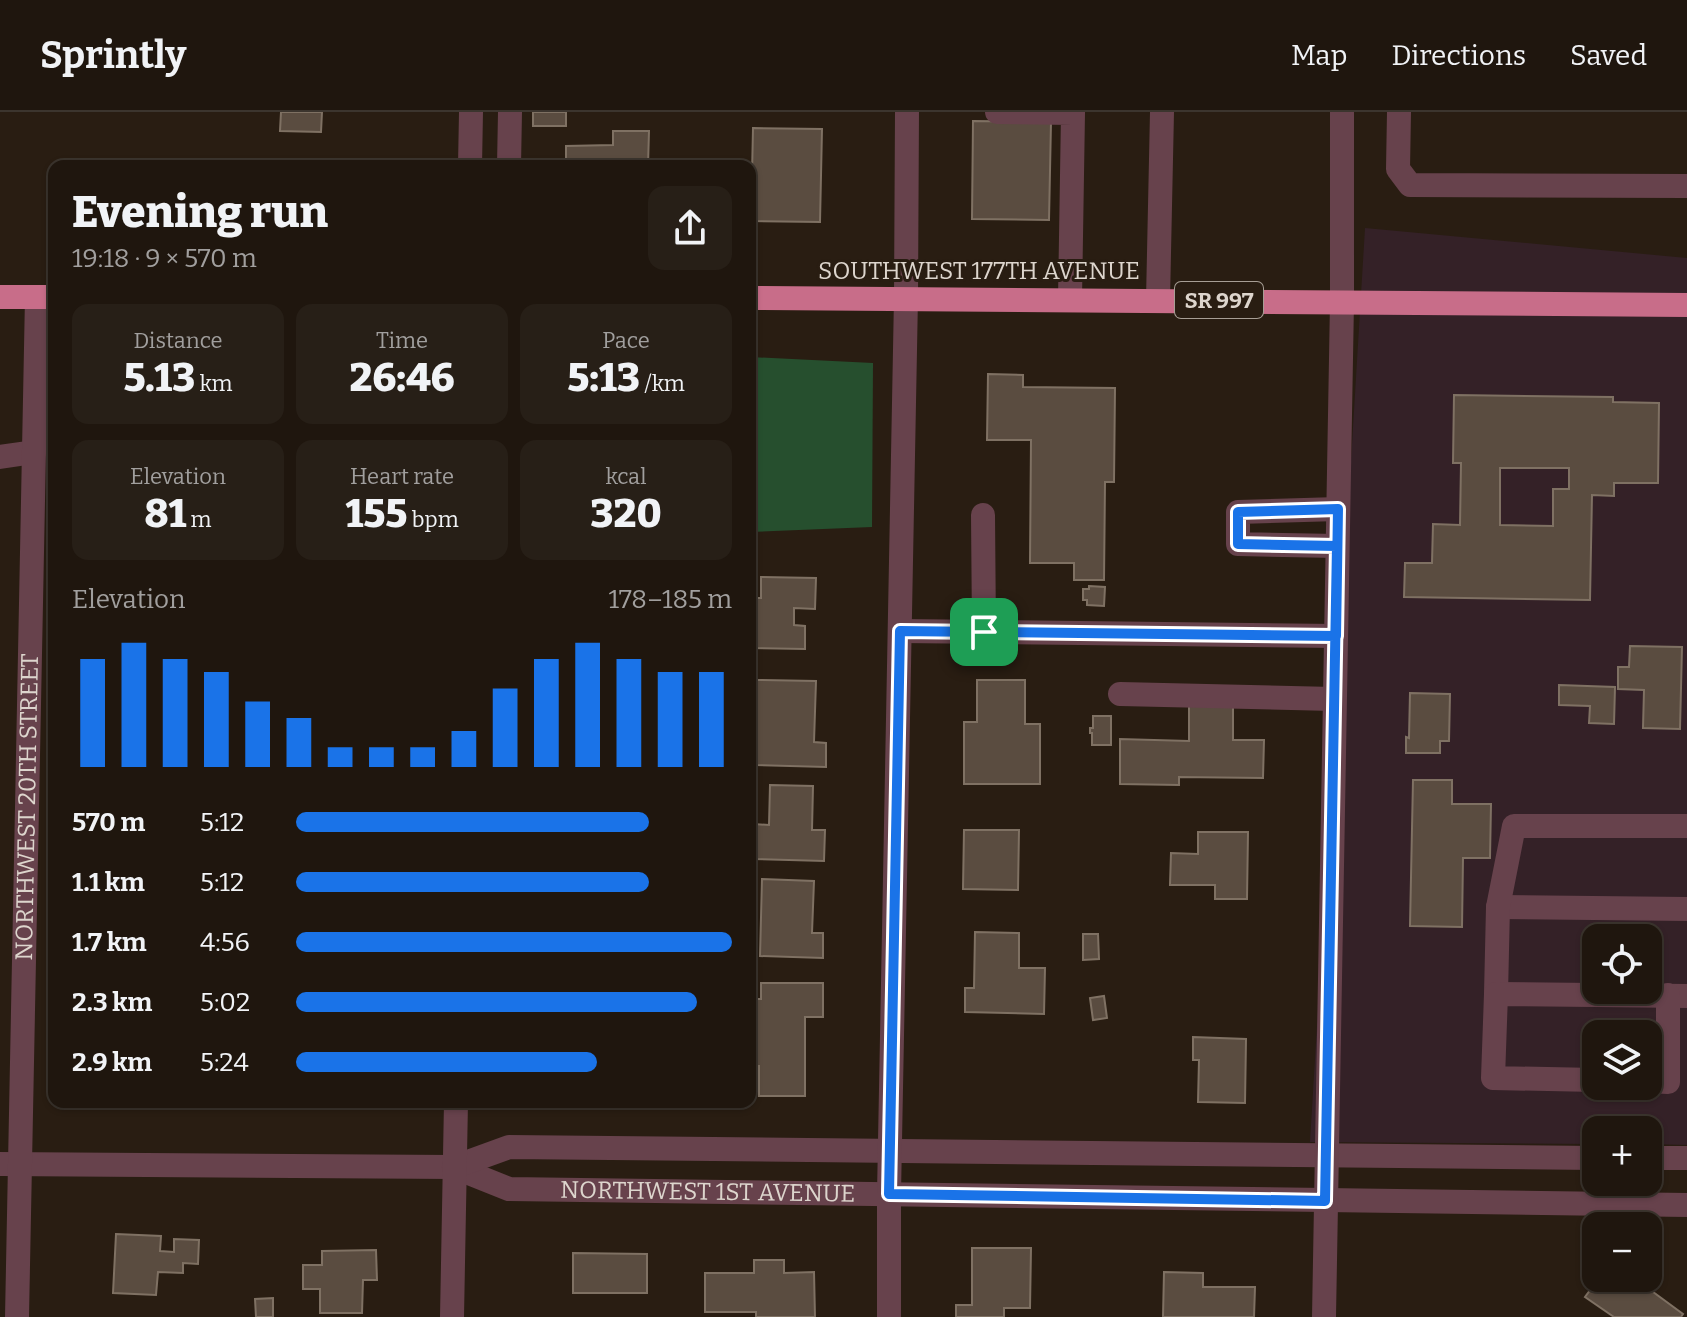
<!DOCTYPE html>
<html lang="en">
<head>
<meta charset="utf-8">
<style>
	body { margin:0; font-family:Bitter,serif; background:#271f17; color:#f1f3f6; height:100vh; display:flex; flex-direction:column; font-size:30px; white-space:nowrap }
	* { box-sizing:border-box; margin:0 }
	p { font-size:26px; color:#a19f9e }
	.icon { flex:none; width:44px; height:44px; fill:none; stroke:currentColor; stroke-width:2; stroke-linecap:round; stroke-linejoin:round }
	.map { position:relative; flex:1; overflow:hidden }
	.panel { position:absolute; left:48px; top:48px; width:708px; height:948px; display:flex; flex-direction:column; background:#1f160e; border-radius:16px; box-shadow:0 2px 6px #0004,0 0 0 2px #3c352e }
	.panel>* { flex:none }
	.controls { position:absolute; left:1582px; top:812px; display:grid; gap:16px }
	.controls a { display:grid; place-items:center; width:80px; height:80px; border-radius:16px; background:#1f160e; box-shadow:0 2px 6px #0004,0 0 0 2px #3c352e; font-size:40px }
	.pin { position:absolute; display:grid; place-items:center; width:68px; height:68px; color:#fff; margin:-34px; border-radius:16px; box-shadow:0 4px 12px #0006 }
	.round { display:grid; place-items:center; flex:none; width:84px; height:84px; border-radius:16px; background:#271f17 }
	.summary { display:flex; align-items:center; justify-content:space-between; height:136px; padding:0 24px }
	h1 { font-size:44px; font-weight:800; line-height:60px }
	.metrics { display:grid; grid-template-columns:repeat(3,1fr); gap:12px; height:136px; padding:8px 24px }
	.metrics div { display:grid; align-content:center; border-radius:16px; background:#271f17; text-align:center }
	.metrics b { font-size:40px; font-weight:800 }
	.metrics small { font-size:22px; font-weight:400 }
	.metrics p { font-size:22px }
	.chart { height:224px; padding:16px 24px }
	.chart p { display:flex; justify-content:space-between }
	.chart svg { width:100%; height:144px; margin-top:8px; stroke:#1a73e8; stroke-width:6 }
	ul { padding:0 24px; list-style:none; font-size:26px }
	li { display:grid; grid-template-columns:128px 96px 1fr; align-items:center; height:60px }
	li i { height:20px; border-radius:10px; background:#1a73e8 }
	header { display:flex; align-items:center; gap:48px; box-sizing:border-box; height:112px; padding:0 40px; background:#1f160e; border-bottom:2px solid #3c352e }
	header strong { font-size:38px }
	nav { display:flex; gap:44px; margin-inline-start:auto; font-size:28px }
	.map>svg:first-child { display:block }
	.commercial { fill:#342127; fill-rule:evenodd }
	.green { fill:#264f2e }
	.building { fill:#5a4c40; stroke:#7f7163; stroke-width:2; fill-rule:evenodd }
	.lines { fill:none; stroke-linecap:round; stroke-linejoin:round }
	.minor { stroke:#67424c; stroke-width:24 }
	.highway { stroke:#c86d89; stroke-width:24 }
	.route-casing { stroke:#fff; stroke-width:16 }
	.route { stroke:#1a73e8; stroke-width:10 }
	.labels { text-anchor:middle; dominant-baseline:central; stroke-width:6; stroke-linejoin:round; paint-order:stroke }
	.shield { fill:#291d12; stroke:#a79e95; stroke-width:2 }
	.shield-label { font-size:22px; font-weight:bold; fill:#ddd5cd }
	.street-label { font-size:24px; fill:#ddd5cd; stroke:#291d12 }
</style>
</head>
<body>
<header>
<strong>Sprintly</strong>
<nav><a>Map</a><a>Directions</a><a>Saved</a></nav>
</header>
<div class="map">
<svg width="1687" height="1205" viewBox="0 0 1687 1205">
	<rect width="100%" height="100%" fill="#291d12"/>
	<path class="commercial" d="M1365,116L1687,146V1033L1648,1032V1018H1596V1032L1310,1030ZM1596,826H1648V878H1596ZM1596,922H1648V974H1596Z"/>
	<path class="green" d="M750,245L873,251L872,415L750,420Z"/>
	<path class="building" d="M281,0H322L321,20L280,19Z
		M533,0H566V14H533Z
		M973,9L1051,10L1049,108L972,107Z
		M753,16L822,17L820,110L751,109Z
		M613,19H649L648,54H566V34L613,33Z
		M988,262L1023,263V275L1115,276L1114,370H1105L1104,468H1074V451H1030L1031,328H987Z
		M1454,283L1613,285V290L1659,291L1658,371H1614V384L1592,383L1590,488L1404,485L1405,451H1432L1433,412L1460,413L1461,351H1453ZM1500,356H1569V377H1553V414L1500,413Z
		M761,465L816,466L815,497L794,496V513L805,514V537L750,536L752,486H761Z
		M1089,474L1105,475L1104,494L1087,493V488H1083V477H1089Z
		M1630,534L1682,535L1680,617L1643,616L1644,578L1618,577V555H1629Z
		M757,568L816,569L814,630L826,631V655L755,653Z
		M977,568H1025V612H1040V672H964V610H977Z
		M1559,573L1615,575L1614,612L1589,611L1590,594L1559,593Z
		M1410,581L1450,582L1449,629H1440V641H1406V625L1409,626Z
		M1189,594H1233V628H1264L1263,666L1179,665V673L1120,672V627L1189,629Z
		M1093,604H1111V633H1092V621H1090V616H1093Z
		M1413,668H1452V692H1491L1490,746H1463L1462,815L1410,814Z
		M770,673L813,674L812,718H825L824,749L752,747L754,712L769,713Z
		M964,718H1019L1018,778L963,777Z
		M1198,720H1248L1247,787H1215V773H1170L1171,741L1198,742Z
		M762,767L814,769L812,821H823V846L760,844Z
		M975,820L1019,821V856H1045L1044,902L965,900V876H974Z
		M1083,822H1098L1099,847L1083,848Z
		M761,871H823V905H805V984H759V954H750V887H761Z
		M1104,884L1107,906L1093,908L1090,886Z
		M1193,925L1246,927L1245,991L1198,990L1199,948H1193Z
		M116,1122L161,1124L160,1139L174,1140V1127L199,1128L198,1152L183,1151V1161L158,1160L156,1183L113,1181Z
		M972,1136H1031L1030,1196H1004V1205H956V1193H972Z
		M376,1138L377,1168H363L362,1201H320V1177H303V1153H322V1139Z
		M573,1141L647,1142V1181H573Z
		M754,1148H784V1161L814,1160L815,1205H756V1200H705V1161H754Z
		M1164,1160L1203,1161V1175H1255L1254,1205H1163Z
		M1599,1166H1634L1683,1202L1681,1205H1614L1585,1185Z
		M273,1186V1205H256L255,1187Z"/>
	<g class="lines">
		<g class="minor">
			<path d="M997,0L1073,1L1070,187"/>
			<path d="M1399,0L1398,57L1410,73L1687,74"/>
			<path d="M470,54L471,0"/>
			<path d="M509,54L510,0"/>
			<path d="M1158,188L1162,0"/>
			<path d="M0,345L34,340"/>
			<path d="M983,403L984,520"/>
			<path d="M1337,434L1238,432V400L1338,397"/>
			<path d="M900,519L1336,524"/>
			<path d="M1120,582L1334,587"/>
			<path d="M1498,795L1687,797"/>
			<path d="M1496,882L1498,795L1514,714H1687"/>
			<path d="M1596,968L1493,966L1496,882L1687,884"/>
			<path d="M1648,969L1668,970V883"/>
			<path d="M1648,1046H1687"/>
			<path id="s1" d="M0,1052L454,1055L509,1077L1687,1093"/>
			<path d="M454,1055L509,1035L1596,1046"/>
			<path id="s2" d="M17,1205L37,185"/>
			<path d="M452,1205L456,990"/>
			<path d="M889,1205V1082L906,185L907,0"/>
			<path d="M1324,1205L1342,190V0"/>
		</g>
		<path class="highway" d="M0,185H54
			M750,186L1687,193"/>
	</g>
	<g class="lines">
		<g class="route-casing">
			<path id="route" d="M984,520L900,519L889,1082L1325,1089C1329,871 1333,653 1337,434L1238,432V400L1338,397L1336,524L984,520"/>
		</g>
		<use href="#route" class="route"/>
	</g>
	<g class="labels">
		<rect class="shield" x="1175" y="170" width="88" height="36" rx="6"/>
		<g class="shield-label">
			<text x="1219" y="188">SR 997</text>
		</g>
		<g class="street-label">
			<text x="979" y="159">SOUTHWEST 177TH AVENUE</text>
			<text stroke="none"><textPath href="#s2" startOffset="510">NORTHWEST 20TH STREET</textPath></text>
			<text stroke="none"><textPath href="#s1" startOffset="712">NORTHWEST 1ST AVENUE</textPath></text>
		</g>
	</g>
</svg>
<div class="controls">
<a><svg class="icon" aria-label="locate" viewBox="0 0 24 24"><circle cx="12" cy="12" r="6"/><path d="M12 2v4M12 18v4M2 12h4M18 12h4"/></svg></a>
<a><svg class="icon" aria-label="layers" viewBox="0 0 24 24"><path d="M12 4l9 5-9 5-9-5zM3 14l9 5 9-5"/></svg></a>
<a>+</a>
<a>−</a>
</div>
<div class="pin" style="left:984px;top:520px;background:#1e9e55"><svg class="icon" aria-label="arrive" viewBox="0 0 24 24"><path d="M6 21V4h12l-3 4 3 4H6"/></svg></div>
<section class="panel">
<div class="summary"><div><h1>Evening run</h1><p>19:18 · 9 × 570 m</p></div><a class="round"><svg class="icon" aria-label="share" viewBox="0 0 24 24"><path d="M12 15V3M7 8l5-5 5 5M5 13v7h14v-7"/></svg></a></div>
<div class="metrics">
<div><p>Distance</p><b>5.13<small> km</small></b></div>
<div><p>Time</p><b>26:46</b></div>
<div><p>Pace</p><b>5:13<small> /km</small></b></div>
</div>
<div class="metrics">
<div><p>Elevation</p><b>81<small> m</small></b></div>
<div><p>Heart rate</p><b>155<small> bpm</small></b></div>
<div><p>kcal</p><b>320</b></div>
</div>
<div class="chart"><p><span>Elevation</span>178–185 m</p>
<svg viewBox="0 0 160 44" preserveAspectRatio="none"><path d="M5 44V11M15 44V6M25 44V11M35 44V15M45 44V24M55 44V29M65 44V38M75 44V38M85 44V38M95 44V33M105 44V20M115 44V11M125 44V6M135 44V11M145 44V15M155 44V15"/></svg>
</div>
<ul>
<li><b>570 m</b>5:12<i style="width:81%"></i></li>
<li><b>1.1 km</b>5:12<i style="width:81%"></i></li>
<li><b>1.7 km</b>4:56<i style="width:100%"></i></li>
<li><b>2.3 km</b>5:02<i style="width:92%"></i></li>
<li><b>2.9 km</b>5:24<i style="width:69%"></i></li>
</ul>
</section>
</div>
</body>
</html>
